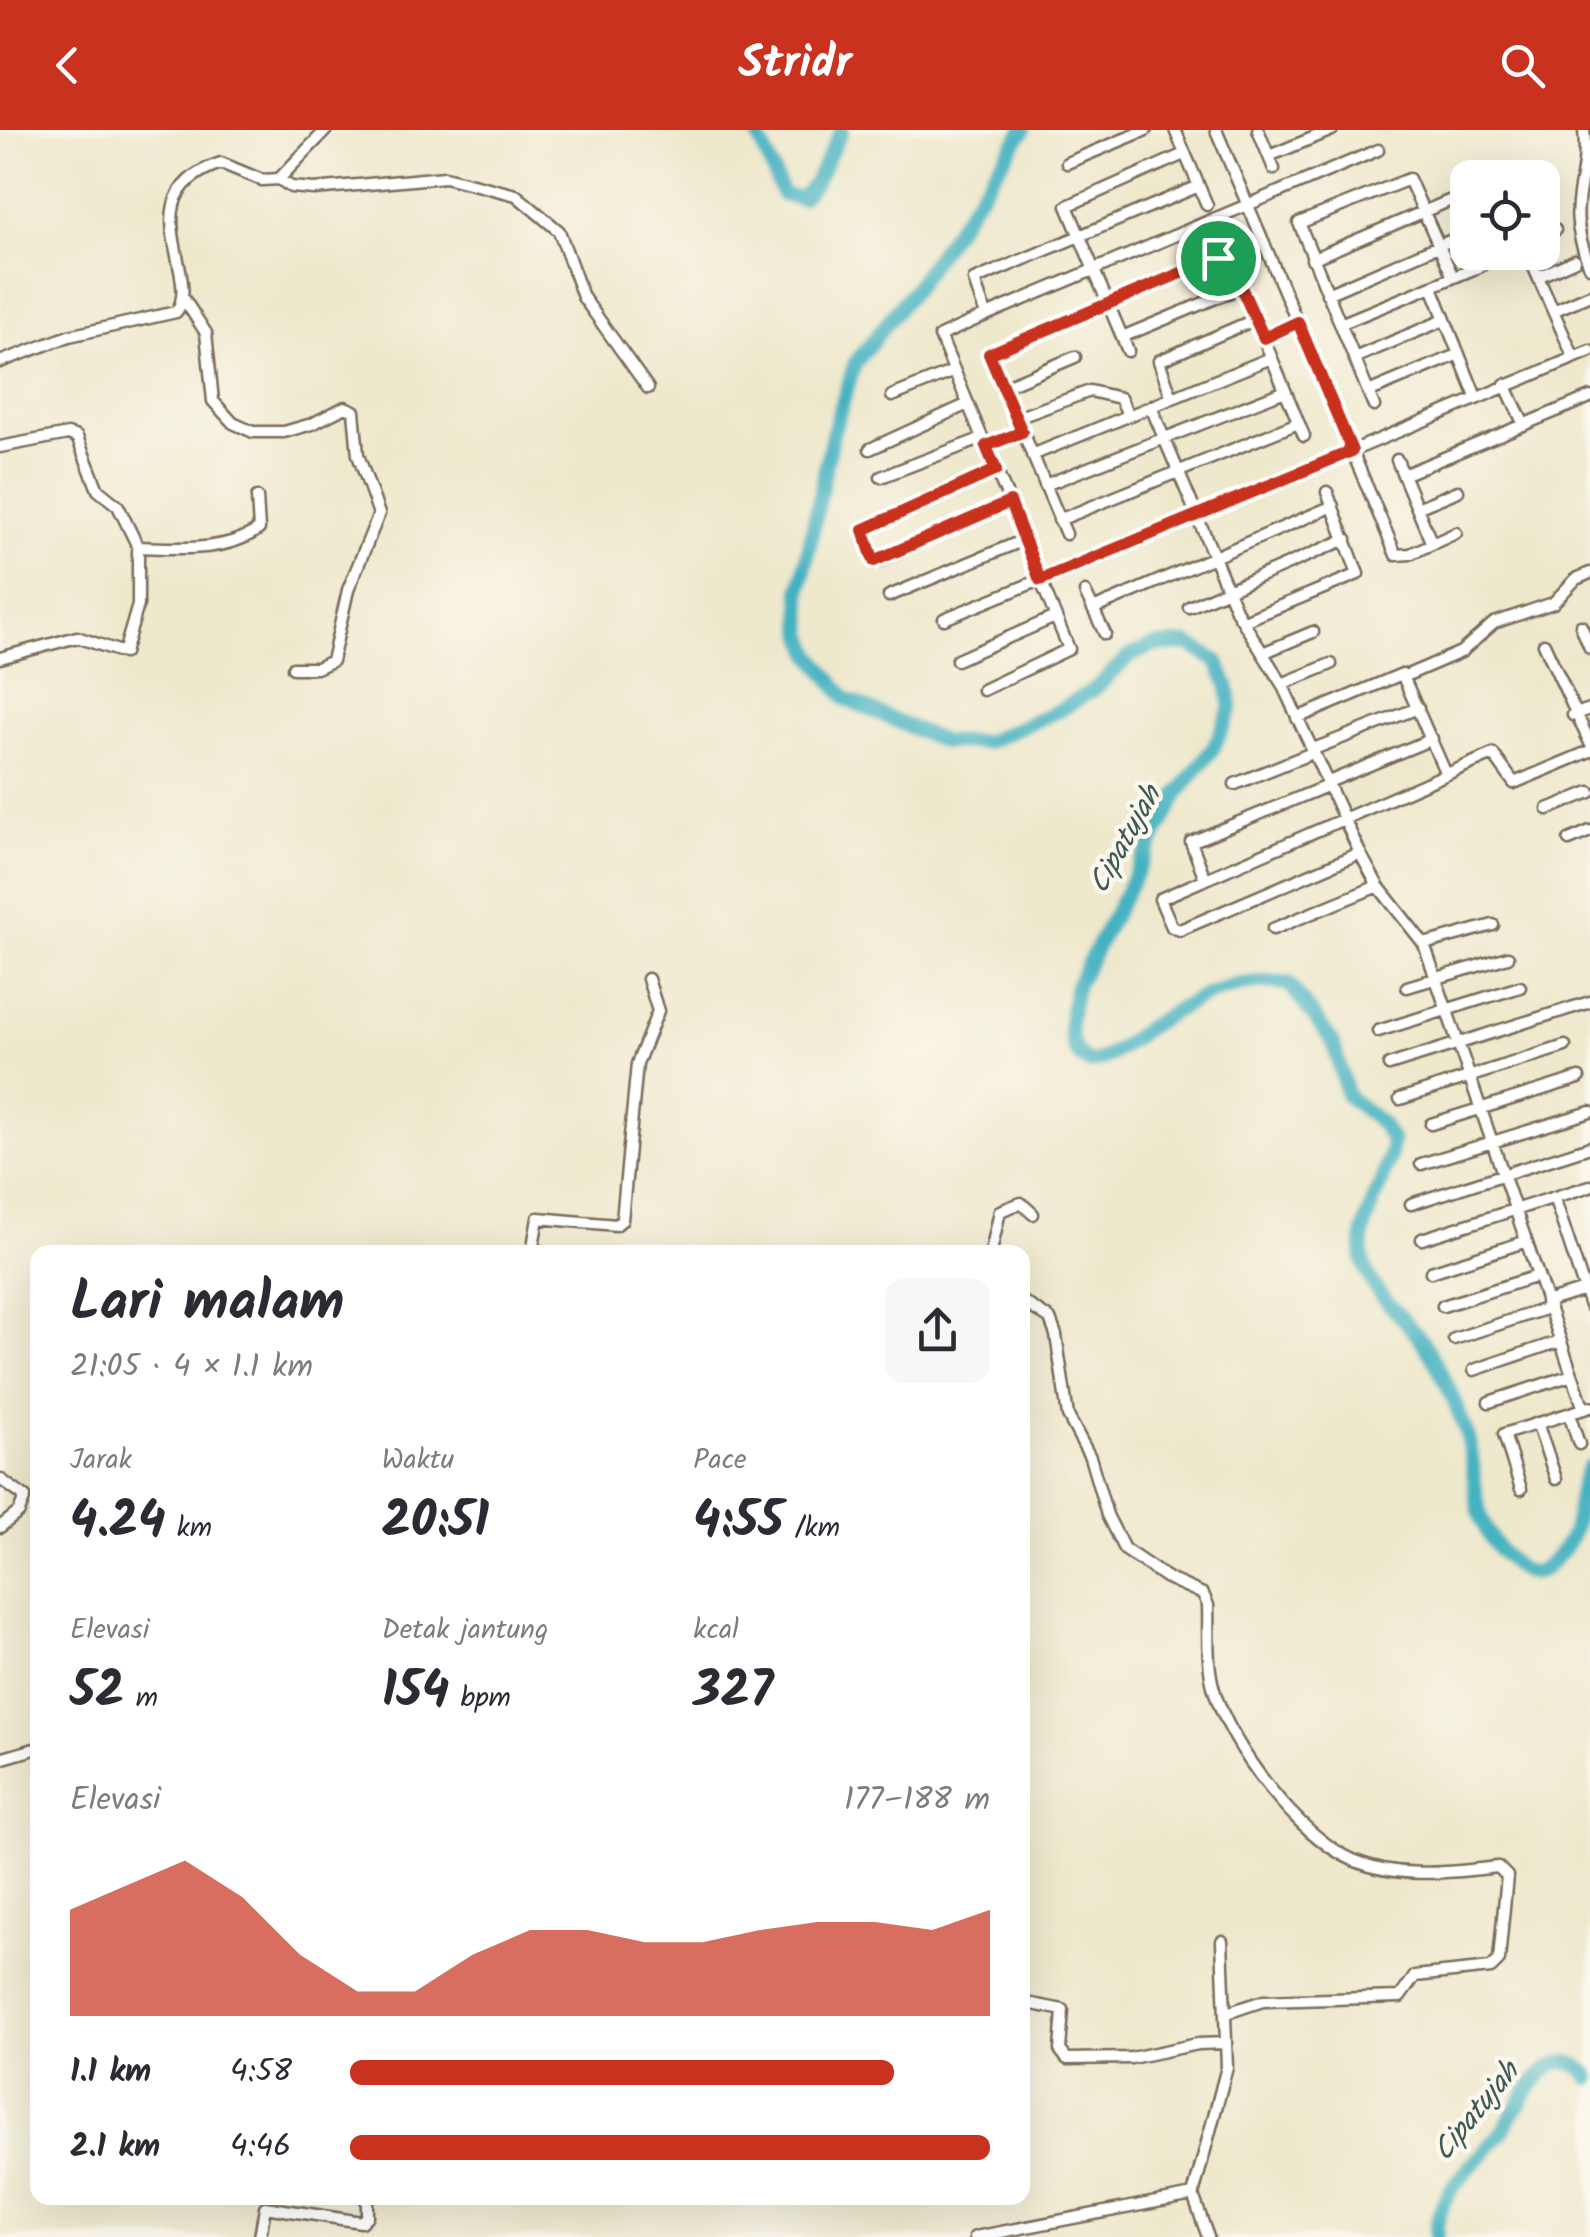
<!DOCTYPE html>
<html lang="id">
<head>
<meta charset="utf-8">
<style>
	body { margin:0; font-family:Kalam,sans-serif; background:#f7f7f7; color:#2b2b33; height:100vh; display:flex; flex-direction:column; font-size:38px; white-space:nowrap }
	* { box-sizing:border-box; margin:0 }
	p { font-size:32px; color:#7c7c81 }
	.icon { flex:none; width:55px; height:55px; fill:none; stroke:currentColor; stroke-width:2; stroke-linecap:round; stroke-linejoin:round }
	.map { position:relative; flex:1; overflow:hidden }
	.sheet { position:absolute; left:30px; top:1115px; width:1000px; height:960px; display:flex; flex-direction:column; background:#fff; border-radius:20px; box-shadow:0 10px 40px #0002 }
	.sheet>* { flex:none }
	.controls { position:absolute; left:1450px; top:30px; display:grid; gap:20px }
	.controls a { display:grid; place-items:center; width:110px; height:110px; border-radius:20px; background:#fff; box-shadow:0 10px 40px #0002; font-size:50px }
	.pin { position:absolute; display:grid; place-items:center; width:85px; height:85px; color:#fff; margin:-42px; border:5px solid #fff; border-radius:50%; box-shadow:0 2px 10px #0007 }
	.round { display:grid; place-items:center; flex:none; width:105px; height:105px; border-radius:20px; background:#f7f7f7 }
	.overview { display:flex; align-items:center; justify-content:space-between; height:170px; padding:0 40px }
	h1 { font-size:55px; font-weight:600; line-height:75px }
	.stats { display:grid; grid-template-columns:repeat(3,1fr); gap:15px; height:170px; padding:10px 40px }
	.stats div { display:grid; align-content:center }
	.stats b { font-size:50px; font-weight:600 }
	.stats small { font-size:28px; font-weight:400 }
	.stats p { font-size:28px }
	.chart { height:280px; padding:20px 40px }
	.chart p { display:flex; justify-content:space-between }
	.chart svg { width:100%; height:180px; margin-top:10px; fill:#c8321e; opacity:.7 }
	ul { padding:0 40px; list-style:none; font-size:32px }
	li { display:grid; grid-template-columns:160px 120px 1fr; align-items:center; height:75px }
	li i { height:25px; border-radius:12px; background:#c8321e }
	header { display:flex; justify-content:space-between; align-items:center; height:130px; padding:0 40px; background:#c8321e; color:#fff; font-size:45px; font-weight:600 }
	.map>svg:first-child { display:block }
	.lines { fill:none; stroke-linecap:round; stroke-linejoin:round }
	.river { stroke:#45b2c1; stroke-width:15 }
	.street-casing { stroke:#7a6c5b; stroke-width:15 }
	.street { stroke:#fff; stroke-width:10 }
	.route-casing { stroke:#fff; stroke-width:20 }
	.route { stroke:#c8321e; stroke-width:12 }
	.labels { text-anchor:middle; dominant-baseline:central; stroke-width:9; stroke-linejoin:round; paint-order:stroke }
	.water-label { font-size:30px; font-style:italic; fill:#3e5a57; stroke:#fbf7ec }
</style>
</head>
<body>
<header><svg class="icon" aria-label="back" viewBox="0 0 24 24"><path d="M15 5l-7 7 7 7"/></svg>Stridr<svg class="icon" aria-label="search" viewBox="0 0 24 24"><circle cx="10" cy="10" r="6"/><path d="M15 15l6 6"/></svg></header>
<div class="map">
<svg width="1590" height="2107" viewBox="0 0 1590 2107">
	<rect width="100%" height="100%" fill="#fbf7ec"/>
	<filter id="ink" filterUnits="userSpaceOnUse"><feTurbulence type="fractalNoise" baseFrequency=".01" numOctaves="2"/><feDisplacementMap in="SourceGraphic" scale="20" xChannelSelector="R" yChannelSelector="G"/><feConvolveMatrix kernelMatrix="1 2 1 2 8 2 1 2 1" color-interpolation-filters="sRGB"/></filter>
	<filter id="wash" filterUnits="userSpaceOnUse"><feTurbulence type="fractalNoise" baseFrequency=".0048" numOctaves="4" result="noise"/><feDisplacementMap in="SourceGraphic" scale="40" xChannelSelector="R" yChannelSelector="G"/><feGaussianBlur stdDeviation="2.25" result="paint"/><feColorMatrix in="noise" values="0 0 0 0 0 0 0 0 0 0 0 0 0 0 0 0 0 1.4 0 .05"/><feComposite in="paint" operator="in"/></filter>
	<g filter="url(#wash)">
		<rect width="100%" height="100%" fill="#eee8cc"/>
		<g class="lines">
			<path class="river" d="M756,0L783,65L801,68L815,53L842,0
				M1024,0L916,156L855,233L832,306L800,462L804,504L812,525L846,569L944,612H986L1060,580L1096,558L1128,527L1154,515L1188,514L1217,531L1228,556L1231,578L1214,617L1178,664L1076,856C1070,881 1062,919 1090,933C1118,926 1132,906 1156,892C1199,866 1238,846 1289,854L1333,912L1347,966L1381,993L1392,1011C1389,1051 1357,1087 1363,1128C1368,1164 1405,1186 1424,1214C1441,1238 1453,1267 1464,1296C1482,1346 1464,1387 1508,1429C1514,1435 1524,1444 1533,1443C1541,1443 1546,1437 1552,1431C1590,1396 1568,1371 1590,1336
				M1436,2107C1435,2061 1475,2036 1500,2004C1519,1979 1552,1898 1590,1948"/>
		</g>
	</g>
	<g filter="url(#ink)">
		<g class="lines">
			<g class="street-casing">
				<path id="street" d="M1175,0L1207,75
					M1216,0L1396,425L1410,424L1456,403
					M1258,0L1274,39
					M1584,0C1590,58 1562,70 1590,137
					M1269,26L1332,0
					M1067,33L1146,0
					M279,49L291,57L314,59L445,47L516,65L559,101L583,167L648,258
					M1199,56L974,150L986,185L1378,20
					M1542,104L1555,100
					M1527,122L1574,228
					M1312,129L1463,65
					M1538,147L1575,130
					M1432,157L1476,267
					M1327,164L1468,103
					M184,169L206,203L213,271L233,293L253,302H284L312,294L345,277L354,281L358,325L379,384L348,460L332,531L317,538H293
					M1553,181L1590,165
					M986,185L940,206L986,317L1023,302L989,223L1223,126L1227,124L1263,207L1298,193
					M1340,194L1481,136
					M1122,207L1242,157
					M1263,207L1304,306
					M1128,221L1067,76L1184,24
					M1354,228L1444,190
					M0,232L69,206L176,182C204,148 126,64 221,33L262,50L279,49L326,0
					M1505,254L1524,295
					M1001,258L1075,227
					M1368,262L1459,224
					M892,266L954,241
					M1172,268L1159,231L1256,189
					M1374,276L1299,93L1409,49L1453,147
					M1017,288L1090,261L1120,268L1129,286
					M1023,302L1066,404
					M0,317L68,304L77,307L98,360L118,376L138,417V475L124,523L77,507L0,528
					M986,317L1010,372
					M870,319L968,274
					M1032,325L1271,228
					M1397,330L1432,414
					M996,340L865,398L863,404L878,432L1010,372L1024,410
					M1403,345L1590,267
					M881,347L983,308
					M1045,355L1285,261
					M1417,378L1458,361
					M1059,390L1298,293
					M138,417C177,418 225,423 259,399L257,367
					M1085,462L1105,504
					M889,466L1024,410L1069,519L983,560
					M1189,477L1346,409
					M1093,479L1333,376
					M944,489L1197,386L1151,277
					M1244,491L1358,444L1327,362
					M1581,496L1590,518
					M1544,514L1590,613
					M1265,522L1313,502
					M957,530L1055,487
					M1405,546L1461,522L1494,493L1553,473L1576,449L1590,443
					M1282,554L1331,534
					M1573,585L1590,579
					M1297,588L1402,544L1446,644
					M1311,620L1418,578
					M1326,653L1432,609
					M1235,654L1312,623
					M1548,679L1590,662
					M1569,710L1590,701
					M1360,723L1180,800L1172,797L1160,769L1493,624L1514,653L1590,621
					M1204,746L1191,712L1327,656
					M1273,799L1378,756
					M1424,814L1493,795
					M1407,857L1508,827
					M1378,901L1520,857
					M1389,935L1590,872
					M1400,969L1565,916
					M1431,994L1579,948
					M1421,1034L1590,982
					M1554,1067L1590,1176
					M1411,1074L1590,1017
					M1422,1109L1590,1056
					M532,1122L538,1088L616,1095L622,1090L637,934L658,881L648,849
					M991,1122L1000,1081L1021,1073L1033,1084
					M1431,1142L1524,1112
					M1022,1171L1050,1189L1056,1205L1068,1286L1090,1327L1107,1385L1124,1419L1167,1448L1203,1464L1208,1475C1209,1502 1206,1533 1214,1560C1230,1616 1299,1707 1353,1730C1400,1750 1450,1742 1498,1737L1507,1746L1499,1830L1491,1838L1415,1846L1400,1867L1263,1871L1227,1883
					M1546,1172L1588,1159
					M1443,1176L1537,1146
					M1454,1209L1548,1178
					M1474,1240L1560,1211
					M1489,1272L1572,1245
					M1584,1279L1424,814L1378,756L1360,723L1282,554L1237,482L1197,386L1590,221
					M1569,1284L1579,1314
					M1537,1293L1556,1349
					M0,1349L25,1367
					M1521,1359L1504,1304L1590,1277
					M0,1397L19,1382L25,1367
					M0,1629L38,1618
					M1022,1872L1063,1880L1060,1920L1067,1929L1131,1928L1198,1914L1227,1913
					M1193,2065L1227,1937L1222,1811
					M260,2107L265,2077L361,2092L367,2086V2068
					M975,2107L1193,2065L1208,2107"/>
			</g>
			<use href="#street" class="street"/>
		</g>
	</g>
	<g class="lines" filter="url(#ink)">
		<g class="route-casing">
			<path id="route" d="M1226,124L1264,208L1298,192L1352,321L1040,450L1010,372L874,431L863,400L996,340L986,316L1022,302L989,224Z"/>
		</g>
		<use href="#route" class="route"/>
	</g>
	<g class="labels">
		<g class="water-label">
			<text transform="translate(1126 710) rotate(-61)">Cipatujah</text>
			<text transform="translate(1477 1982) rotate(-51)">Cipatujah</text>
		</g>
	</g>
</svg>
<div class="controls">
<a><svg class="icon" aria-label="locate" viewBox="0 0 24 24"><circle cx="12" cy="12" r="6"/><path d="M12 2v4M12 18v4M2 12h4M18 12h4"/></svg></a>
</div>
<div class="pin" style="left:1218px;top:128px;background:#1e9e55"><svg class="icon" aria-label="arrive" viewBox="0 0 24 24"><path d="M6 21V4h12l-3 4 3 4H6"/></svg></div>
<section class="sheet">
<div class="overview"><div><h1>Lari malam</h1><p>21:05 · 4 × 1.1 km</p></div><a class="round"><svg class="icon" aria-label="share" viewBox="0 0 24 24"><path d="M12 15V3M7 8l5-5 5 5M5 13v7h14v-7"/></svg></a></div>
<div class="stats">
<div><p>Jarak</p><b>4.24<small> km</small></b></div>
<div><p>Waktu</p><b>20:51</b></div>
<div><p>Pace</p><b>4:55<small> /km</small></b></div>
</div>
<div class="stats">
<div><p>Elevasi</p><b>52<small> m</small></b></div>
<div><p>Detak jantung</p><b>154<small> bpm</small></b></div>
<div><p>kcal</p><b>327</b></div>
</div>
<div class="chart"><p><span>Elevasi</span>177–188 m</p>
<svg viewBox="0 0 160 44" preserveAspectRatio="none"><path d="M0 44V18L10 12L20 6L30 15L40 29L50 38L60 38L70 29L80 23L90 23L100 26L110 26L120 23L130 21L140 21L150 23L160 18V44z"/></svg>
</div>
<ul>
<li><b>1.1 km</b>4:58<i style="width:85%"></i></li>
<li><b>2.1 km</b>4:46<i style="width:100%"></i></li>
</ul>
</section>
</div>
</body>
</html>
